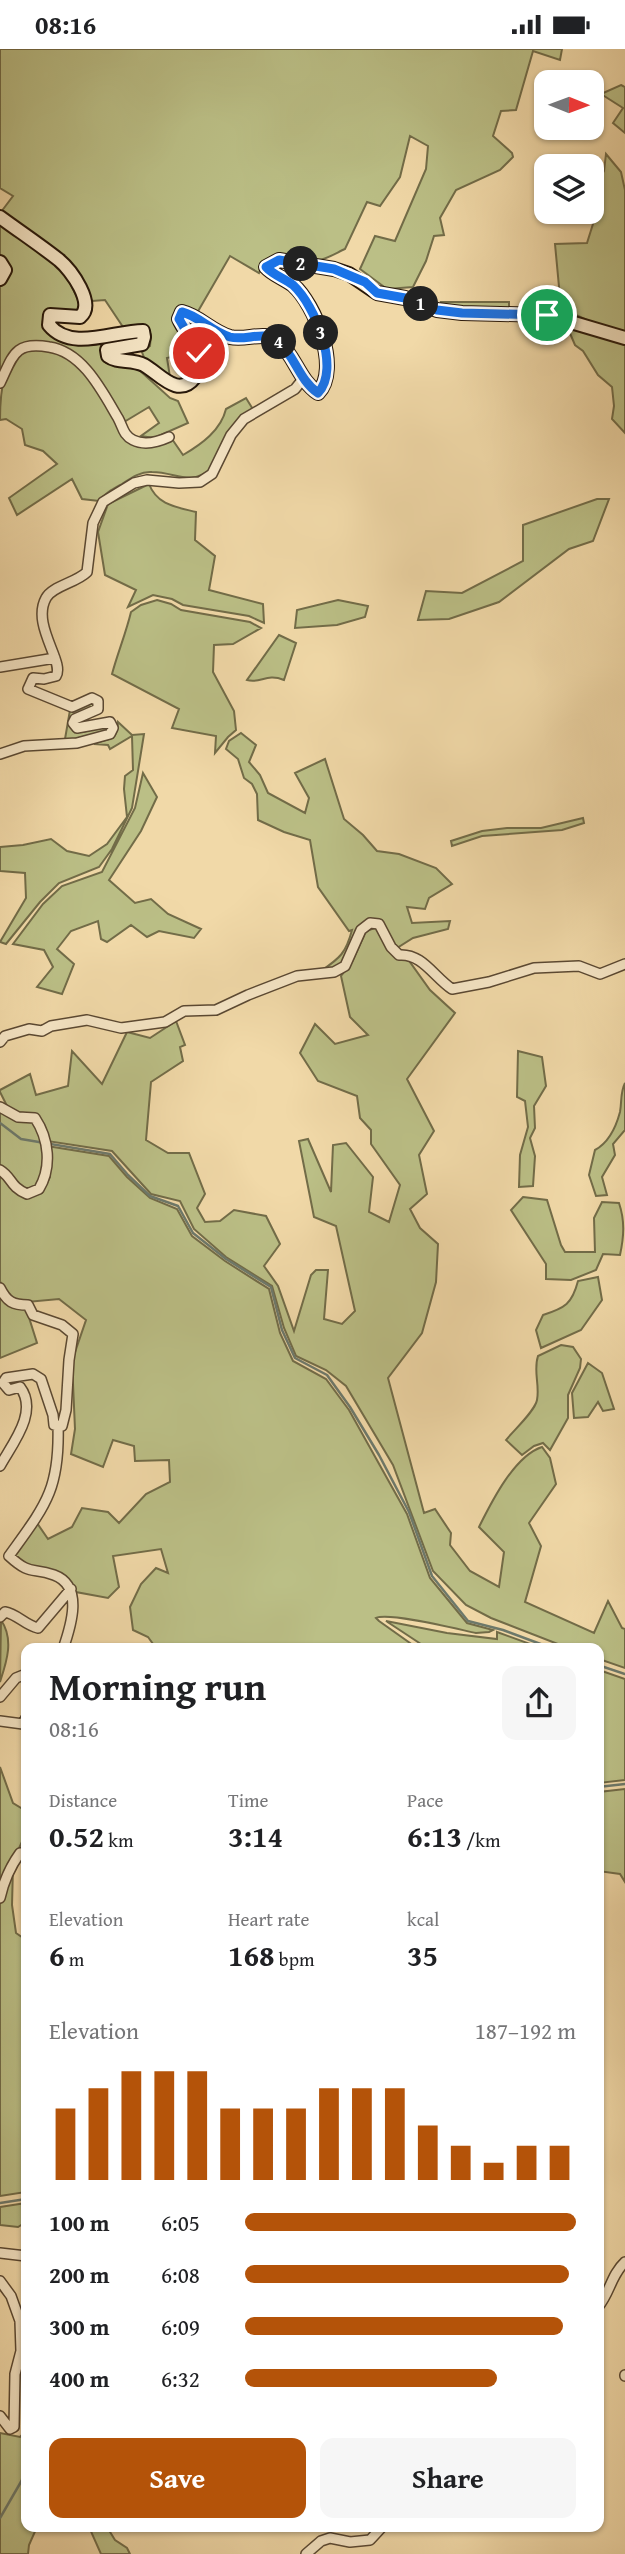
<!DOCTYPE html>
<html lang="en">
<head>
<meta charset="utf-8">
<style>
	body { margin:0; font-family:"Gentium Book Plus",serif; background:#f6f6f6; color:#202124; height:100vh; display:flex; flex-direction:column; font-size:26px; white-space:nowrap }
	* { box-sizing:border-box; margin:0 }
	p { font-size:23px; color:#757577 }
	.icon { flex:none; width:38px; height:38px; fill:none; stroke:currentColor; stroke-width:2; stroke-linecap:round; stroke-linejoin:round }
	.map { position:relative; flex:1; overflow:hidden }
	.drawer { position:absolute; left:21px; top:1594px; width:583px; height:889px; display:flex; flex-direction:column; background:#fff; border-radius:14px; box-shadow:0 2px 5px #0004 }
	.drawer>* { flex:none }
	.needle { width:46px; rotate:91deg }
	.tools { position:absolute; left:534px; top:21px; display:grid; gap:14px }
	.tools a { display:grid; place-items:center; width:70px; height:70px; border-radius:14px; background:#fff; box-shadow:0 2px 5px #0004; font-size:35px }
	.pin { position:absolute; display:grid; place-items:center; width:60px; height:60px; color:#fff; margin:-30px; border:4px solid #fff; border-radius:50%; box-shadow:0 2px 7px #0007 }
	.km { position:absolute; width:35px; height:35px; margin:-18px; border-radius:50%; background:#222; color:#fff; font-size:19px; line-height:35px; text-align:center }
	.round { display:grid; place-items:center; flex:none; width:74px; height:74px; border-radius:14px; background:#f6f6f6 }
	.overview { display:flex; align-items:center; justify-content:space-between; height:119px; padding:0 28px }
	h1 { font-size:38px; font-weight:800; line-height:52px }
	.figures { display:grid; grid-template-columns:repeat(3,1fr); gap:10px; height:119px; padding:7px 28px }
	.figures div { display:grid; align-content:center }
	.figures b { font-size:30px; font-weight:800 }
	.figures small { font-size:19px; font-weight:400 }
	.figures p { font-size:19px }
	.chart { height:196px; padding:14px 28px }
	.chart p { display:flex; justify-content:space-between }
	.chart svg { width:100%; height:126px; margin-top:7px; stroke:#b45309; stroke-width:6 }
	.cta { display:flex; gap:14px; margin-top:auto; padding:14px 28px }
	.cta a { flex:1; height:80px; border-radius:14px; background:#b45309; color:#fff; font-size:28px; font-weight:800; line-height:80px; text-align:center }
	.cta a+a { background:#f6f6f6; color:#202124 }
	ul { padding:0 28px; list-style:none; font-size:23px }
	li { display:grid; grid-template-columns:112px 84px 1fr; align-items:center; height:52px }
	li i { height:18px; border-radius:9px; background:#b45309 }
	.status { display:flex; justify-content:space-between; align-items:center; height:49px; padding:0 35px; background:#fff; direction:ltr }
	.status svg { height:19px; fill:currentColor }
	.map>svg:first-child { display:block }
	.green { fill:#bbbf86; stroke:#726c48; stroke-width:2 }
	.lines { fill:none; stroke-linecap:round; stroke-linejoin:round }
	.stream { stroke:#6d796b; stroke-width:2.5 }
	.street-casing { stroke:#5a4832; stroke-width:12 }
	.secondary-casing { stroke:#28180a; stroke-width:16 }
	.street { stroke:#f6e6c6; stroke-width:9 }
	.secondary { stroke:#f6e6c6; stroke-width:12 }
	.route-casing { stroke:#fff; stroke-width:14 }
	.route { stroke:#1a73e8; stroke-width:9 }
</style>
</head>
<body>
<div class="status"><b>08:16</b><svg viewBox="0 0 49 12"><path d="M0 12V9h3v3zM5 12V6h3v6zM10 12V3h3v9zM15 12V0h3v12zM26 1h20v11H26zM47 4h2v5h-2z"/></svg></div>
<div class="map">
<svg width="625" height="2505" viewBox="0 0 625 2505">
	<rect width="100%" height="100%" fill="#f1d9a8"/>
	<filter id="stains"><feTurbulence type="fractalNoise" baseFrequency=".00286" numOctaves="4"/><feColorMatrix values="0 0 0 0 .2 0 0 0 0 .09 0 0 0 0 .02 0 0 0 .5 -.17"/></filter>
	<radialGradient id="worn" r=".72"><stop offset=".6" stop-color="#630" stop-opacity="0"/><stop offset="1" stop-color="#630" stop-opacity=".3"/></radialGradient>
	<path class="green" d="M0,0H562L560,11L533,2L516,61L501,62L493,87L512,104L513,108L500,121L456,141L440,169L444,186L434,187L426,212L413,238L387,240L360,220L375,187L395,192L426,120L428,97L410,87L400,128L380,157L367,153L345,200C338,203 327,210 319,211C294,212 276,191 259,224L230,207L197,264L182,260L193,303L167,309L170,328L146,314L142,303L150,297L151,286L148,279L141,276L123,278L105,251L92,252L63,208L1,163L13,147L0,139Z
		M621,36L625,38V84L613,74L623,59L601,45Z
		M606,105L621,123L625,141V283L589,272L561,259L555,195L587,194L598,159L592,143L604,122Z
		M0,171C37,199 67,213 81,260L44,273C88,295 87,300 136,286L140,290L103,304L106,314L138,320L170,349L178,352L188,374L154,389L141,387L159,374L149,358L124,373L72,304L20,296L0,330Z
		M441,253H509V261H486L442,256Z
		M566,275L625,292V384L612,370L614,357L612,338L598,326L583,302L575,296Z
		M55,300L83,319L117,372L121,386L132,394L172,390L183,406C202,395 221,381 226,360L246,349L254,362L211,420C188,438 177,423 152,423C141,422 131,429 122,435C113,440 105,444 99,452L82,450L72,430L17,466L9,449L57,415L43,402L25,396L22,380L6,370L0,371C0,352 1,313 21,303C29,298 45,300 55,300Z
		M149,435C157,456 176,458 196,463L195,491L215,507L209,541L263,555L264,574L249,567L183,556L172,550L153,546L128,558L136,541L105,526L98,483L108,455Z
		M597,450H609L593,492L569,500L499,553L449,570L418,571L426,542L462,544L523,512V476Z
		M157,551L171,555L181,561L250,573L261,579L233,595L214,596L213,623L234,662L236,681L228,688L215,704L216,687L172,679L179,660L112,625C118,603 126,584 131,563L141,556Z
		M338,551L368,557L365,568L337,576L295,579L297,561Z
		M279,586L296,594L284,631C266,624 261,635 247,631Z
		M95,653L94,658L70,677L74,682L83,683L106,677L108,680L103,683L70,691L65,690L70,661Z
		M118,673L132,686L144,685L132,759L112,800L99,818L59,834L40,853L6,895L0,893L26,849L25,824L0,822V798L23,796L51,790L67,802L89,807L107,795L127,768L124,740L125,727L133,721L132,687L110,700L108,696L94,695C110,688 117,693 118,673Z
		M241,684L256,696L249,713L260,726L268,744L305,764L309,749L295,724L325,710L344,770L363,786L377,802L399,805L436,819L452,835L429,849L425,860L407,858L412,874L450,872L448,880L413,889L397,899L370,872C357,893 348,921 321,922C340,909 346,904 352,881L349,882L318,838L310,791L284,783L258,771L257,745L252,735L244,729L238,710L226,700L229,692Z
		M143,724L157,748L141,782L109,831L135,854L151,850L168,865L201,880L194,889L159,882L147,888L131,876L107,893L101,890L98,872L71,882L57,900L74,915L62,945L37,938L53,918L44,901L13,895L43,855L62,837L102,823L135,759Z
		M583,769L584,774L562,781L482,787L452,797L451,792L482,782L507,779H541Z
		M375,879L407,909L430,941L455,964L407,1030L434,1082L419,1106L427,1145L410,1160L420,1179L438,1195L436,1233L422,1284L388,1329L424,1464L435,1460L451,1484L450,1496L470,1522L499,1538L504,1503L479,1478C491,1454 514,1407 542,1398L550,1409L556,1435L529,1474L541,1497L525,1553L594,1584L608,1552L622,1579L625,1580V1619L599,1610L598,1600L568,1599L491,1569L466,1556L433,1522L393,1416L346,1337L326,1321L296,1307L284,1279L272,1237L226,1208L194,1180L180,1152L151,1145L112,1102L47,1092L46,1080L38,1066C28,1063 19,1065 9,1061L0,1043V1041L30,1025L36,1046L68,1037L72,1002L102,1035L127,983L150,989L176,972L185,996L180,998L183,1012L151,1033L146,1091L168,1104H189L205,1145L197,1159L205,1173L220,1172L234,1161L266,1167L280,1195L264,1217L278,1237L294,1282L311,1226L316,1221H328L324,1270L342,1275L355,1262L336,1177L314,1168L299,1092L308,1090L331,1143L333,1096L346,1094L373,1128L369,1163L389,1173L400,1136L371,1095V1081L360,1069L357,1047L318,1032L300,1004L315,975L335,995L368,986L350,968L341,927L352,913L366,882Z
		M518,1002L542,1008L546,1037L534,1057L535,1079L530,1089L535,1107L533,1137L519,1138L520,1106L528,1078L525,1052L517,1048Z
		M625,1034V1081L613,1095L615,1106L602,1128L607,1146L596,1147L589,1126L595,1101C608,1094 616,1078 620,1063C622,1052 620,1044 625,1034Z
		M0,1063L19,1071L31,1070C47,1087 44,1113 41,1134L33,1141H24L0,1118Z
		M47,1097L109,1107L127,1128L150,1149L177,1160L192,1187L225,1212L269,1240L280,1284L293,1312L326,1330L349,1361L407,1465L430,1529L467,1574L493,1581L489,1583L476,1584C457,1580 389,1563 376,1569L379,1572L417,1599H156L148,1588L133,1581L130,1558L141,1535L156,1519L168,1524L161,1500L113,1507L119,1538L108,1549L76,1543C63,1515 47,1528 26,1519C21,1517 16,1511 12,1507L37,1474L48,1490L72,1478L82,1459L108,1463L119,1474L146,1445L170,1433L169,1411L135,1412L134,1397L113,1391L103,1418L71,1405L75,1380L72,1312L86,1271L59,1250L16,1254L3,1240L0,1232V1123C14,1140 17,1152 42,1144L50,1128Z
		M523,1148L547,1151L561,1196L565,1203H595L594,1169L602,1153L619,1154C625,1172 624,1187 620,1206L603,1205L596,1221L571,1231L546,1230V1215L511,1161Z
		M598,1228L602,1251L581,1281L541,1299L536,1281L543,1266C565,1259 572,1255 578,1232Z
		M0,1246C6,1257 14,1259 26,1259L37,1294L0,1309Z
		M561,1296L573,1298L581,1310L580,1319L568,1346V1369L550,1401L543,1394L534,1397L522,1406L506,1391C514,1381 535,1362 537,1351C540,1336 533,1322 538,1307Z
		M588,1314L602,1324L614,1360L603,1362L598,1353L588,1368L574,1369L572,1344Z
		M1,1571C14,1590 7,1612 0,1633Z
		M386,1572L447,1584L497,1590V1583L541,1599H427Z
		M599,1621L625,1630V1731L599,1734Z
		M0,1718L13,1754L26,1762V1784L0,1841Z
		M625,1740V1833L620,1825L598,1822L599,1743Z
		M13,1818L12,1856L16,1884L26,1891V2143L0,2147V1852Z
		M26,2154V2173L18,2178L0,2176V2158Z
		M26,2382V2418L23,2437H26V2478H37L29,2496L28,2505H0V2384L20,2388Z
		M89,2478H107L115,2491L127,2499L130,2505H101Z"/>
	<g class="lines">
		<path class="stream" d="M0,1074L21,1090L110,1105L128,1126L150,1147L178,1157L193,1184L226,1210L271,1238L282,1281L295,1309L327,1326L350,1358L379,1406L409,1463L432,1527L468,1572L503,1581L554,1600
			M598,1616L625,1625
			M598,1738L625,1735
			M0,2154L26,2150
			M0,2469L22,2431L26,2402"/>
		<g class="street-casing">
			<path id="street" d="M0,334C13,307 14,292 49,298C83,303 102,342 118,369C123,378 123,386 133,391C145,397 158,393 169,388
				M0,618L55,609
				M0,705L24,697L77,694L110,685L113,679L110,673L77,679L73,674L75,670L98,660V652L92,649L72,658L28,640L33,629L44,630L56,627C65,613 31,576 46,549C52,537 76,534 87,523L93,474L103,453L134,434L147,431L179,434L200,433L212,425L231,386L244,370L295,340L303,330
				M0,993L5,987L29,980L42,982L51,977L87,971L121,979L165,973L184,962L216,961L248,946L297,927L334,923L345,917L361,881L370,874L379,875L391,898L399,906C422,904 434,928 452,940L489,933L534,919L579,917L600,925L625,915
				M0,1058L18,1068L35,1069C49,1090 52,1118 39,1140L27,1145C9,1137 13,1129 0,1121
				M0,1239C7,1253 13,1256 28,1256L33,1266L62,1276L73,1285L69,1311L66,1361L62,1377L54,1376L53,1366L41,1330L33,1325L6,1329L3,1334L9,1341L20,1338C39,1363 12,1395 0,1417
				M58,1376C60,1441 45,1457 9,1507C31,1527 31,1518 54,1526C84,1537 71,1577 63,1600
				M0,1568L5,1563C17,1565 25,1576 38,1579L71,1540
				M0,1648L16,1629L26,1625
				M0,1672L23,1675L26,1669
				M0,1849C4,1831 10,1818 20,1804L26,1805V1807
				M0,2204L26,2207
				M0,2232L11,2247L20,2272L21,2302L15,2325L14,2378L10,2380L0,2367
				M598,2258C610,2244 611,2226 625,2213
				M625,2326V2327
				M306,2505L321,2492L330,2489L350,2493L370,2491L382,2478"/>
		</g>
		<g class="secondary-casing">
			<path id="secondary" d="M0,168C19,182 40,196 59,211C71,221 96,255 80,268L50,266L49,276C71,303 114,282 143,282L144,288L142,295L107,301L108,307C117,314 132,310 144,316C160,325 178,350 195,328C201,321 202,311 198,303C194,290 184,282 179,270L182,263C199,267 212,283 230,288C246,292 265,281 278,292C295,307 299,331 318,344C341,320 315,255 293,236C284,229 273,226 266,218L279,211L334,220L349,225L377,244L405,249L437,261L462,264L547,266L625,289
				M0,213L5,221L0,230"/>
		</g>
		<use href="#street" class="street"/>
		<use href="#secondary" class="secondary"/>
	</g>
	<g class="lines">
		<g class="route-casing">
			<path id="route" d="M199,304L179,270L182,263C199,267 212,283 230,288C246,292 265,281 278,292C295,307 299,331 318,344C341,320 315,256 293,236C284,229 273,226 266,218L279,211L334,220L365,233L377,244L405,249L437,261L462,264L547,266"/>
		</g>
		<use href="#route" class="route"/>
	</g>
	<rect width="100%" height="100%" filter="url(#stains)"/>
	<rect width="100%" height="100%" fill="url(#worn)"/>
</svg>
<div class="tools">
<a><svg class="needle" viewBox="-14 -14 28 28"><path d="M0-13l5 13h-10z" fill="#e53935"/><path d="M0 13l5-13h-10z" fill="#757577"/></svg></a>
<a><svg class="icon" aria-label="layers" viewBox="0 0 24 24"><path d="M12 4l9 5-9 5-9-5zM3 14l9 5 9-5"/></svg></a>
</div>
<div class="pin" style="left:547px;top:266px;background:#1e9e55"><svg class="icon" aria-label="arrive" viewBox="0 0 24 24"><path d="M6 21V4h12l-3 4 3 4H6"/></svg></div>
<div class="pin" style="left:199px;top:304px;background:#d93025"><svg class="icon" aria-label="check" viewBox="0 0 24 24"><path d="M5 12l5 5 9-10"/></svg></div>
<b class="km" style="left:421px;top:255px">1</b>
<b class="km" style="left:301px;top:215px">2</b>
<b class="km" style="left:321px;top:284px">3</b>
<b class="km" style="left:279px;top:293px">4</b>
<section class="drawer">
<div class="overview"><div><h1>Morning run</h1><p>08:16</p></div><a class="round"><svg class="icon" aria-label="share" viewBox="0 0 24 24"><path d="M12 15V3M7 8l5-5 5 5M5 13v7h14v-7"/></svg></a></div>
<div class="figures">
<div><p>Distance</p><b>0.52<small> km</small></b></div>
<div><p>Time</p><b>3:14</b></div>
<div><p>Pace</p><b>6:13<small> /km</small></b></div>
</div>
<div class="figures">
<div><p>Elevation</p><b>6<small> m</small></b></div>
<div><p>Heart rate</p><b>168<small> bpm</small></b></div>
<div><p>kcal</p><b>35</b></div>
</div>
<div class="chart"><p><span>Elevation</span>187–192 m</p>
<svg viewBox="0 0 160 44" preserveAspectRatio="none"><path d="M5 44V19M15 44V12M25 44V6M35 44V6M45 44V6M55 44V19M65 44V19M75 44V19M85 44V12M95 44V12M105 44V12M115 44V25M125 44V32M135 44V38M145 44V32M155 44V32"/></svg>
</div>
<ul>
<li><b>100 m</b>6:05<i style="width:100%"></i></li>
<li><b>200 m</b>6:08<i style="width:98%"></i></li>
<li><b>300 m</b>6:09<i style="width:96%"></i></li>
<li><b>400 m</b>6:32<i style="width:76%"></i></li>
</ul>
<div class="cta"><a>Save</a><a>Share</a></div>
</section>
</div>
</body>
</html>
